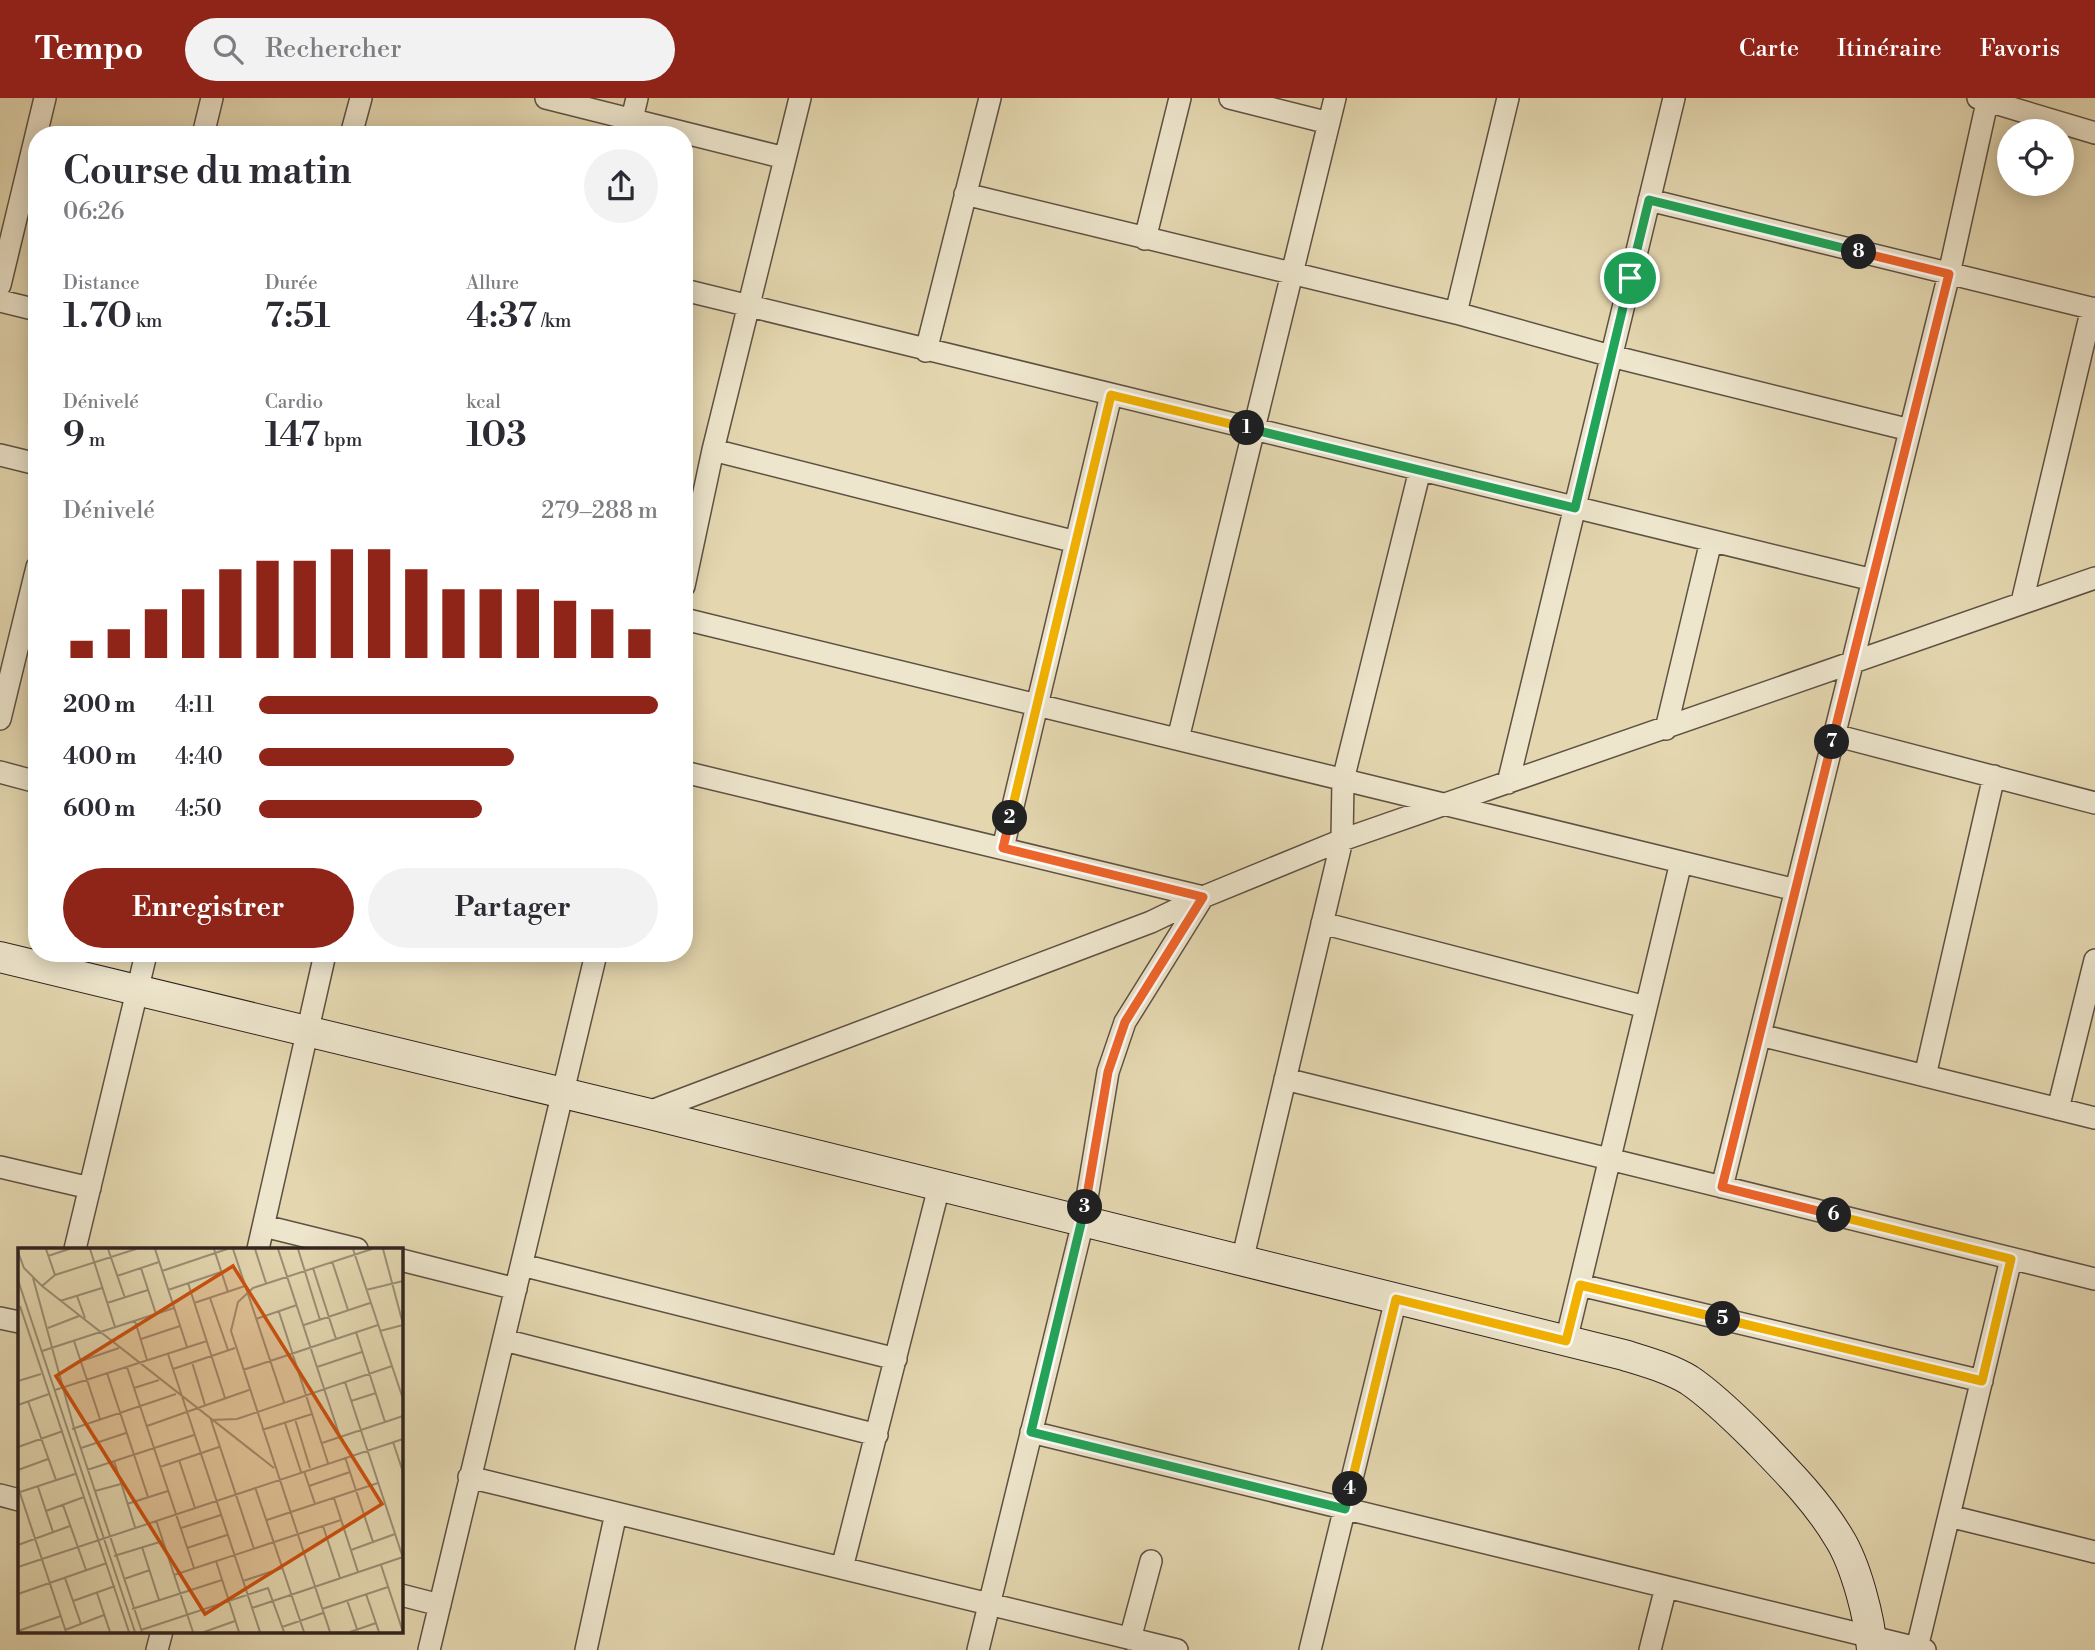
<!DOCTYPE html>
<html lang="fr">
<head>
<meta charset="utf-8">
<style>
	body { margin:0; font-family:"Libre Bodoni",serif; background:#f2f2f3; color:#2b2b33; height:100vh; display:flex; flex-direction:column; font-size:26px; white-space:nowrap }
	* { box-sizing:border-box; margin:0 }
	p { font-size:23px; color:#7c7c81 }
	.icon { flex:none; width:38px; height:38px; fill:none; stroke:currentColor; stroke-width:2; stroke-linecap:round; stroke-linejoin:round }
	.map { position:relative; flex:1; overflow:hidden }
	.sheet { position:absolute; left:28px; top:28px; width:665px; height:836px; display:flex; flex-direction:column; background:#fff; border-radius:28px; box-shadow:0 4px 18px #0003 }
	.sheet>* { flex:none }
	.controls { position:absolute; left:1997px; top:21px; display:grid; gap:14px }
	.controls a { display:grid; place-items:center; width:77px; height:77px; border-radius:50%; background:#fff; box-shadow:0 4px 18px #0003; font-size:35px }
	.pin { position:absolute; display:grid; place-items:center; width:60px; height:60px; color:#fff; margin:-30px; border:4px solid #fff; border-radius:50%; box-shadow:0 2px 7px #0007 }
	.km { position:absolute; width:35px; height:35px; margin:-18px; border-radius:50%; background:#222; color:#fff; font-size:19px; line-height:35px; text-align:center }
	.round { display:grid; place-items:center; flex:none; width:74px; height:74px; border-radius:37px; background:#f2f2f3 }
	.summary { display:flex; align-items:center; justify-content:space-between; height:119px; padding:0 35px }
	h1 { font-size:38px; font-weight:600; line-height:52px }
	.stats { display:grid; grid-template-columns:repeat(3,1fr); gap:10px; height:119px; padding:7px 35px }
	.stats div { display:grid; align-content:center }
	.stats b { font-size:35px; font-weight:600 }
	.stats small { font-size:19px; font-weight:400 }
	.stats p { font-size:19px }
	.chart { height:196px; padding:14px 35px }
	.chart p { display:flex; justify-content:space-between }
	.chart svg { width:100%; height:126px; margin-top:7px; stroke:#8f2418; stroke-width:6 }
	.action { display:flex; gap:14px; margin-top:auto; padding:14px 35px }
	.action a { flex:1; height:80px; border-radius:42px; background:#8f2418; color:#fff; font-size:28px; font-weight:600; line-height:80px; text-align:center }
	.action a+a { background:#f2f2f3; color:#2b2b33 }
	ul { padding:0 35px; list-style:none; font-size:23px }
	li { display:grid; grid-template-columns:112px 84px 1fr; align-items:center; height:52px }
	li i { height:18px; border-radius:9px; background:#8f2418 }
	header { display:flex; align-items:center; gap:42px; box-sizing:border-box; height:98px; padding:0 35px; background:#8f2418; color:#fff }
	header strong { font-size:33px }
	nav { display:flex; gap:38px; margin-inline-start:auto; font-size:24px }
	.search { width:490px; height:63px; background:#f2f2f3; display:flex; align-items:center; gap:18px; box-sizing:border-box; padding:0 24px; border-radius:38px; color:#7c7c81; font-size:26px }
	.map>svg:first-child { display:block }
	.lines { fill:none; stroke-linecap:round; stroke-linejoin:round }
	.street-casing { stroke:#5e5143; stroke-width:24 }
	.secondary-casing { stroke:#31241f; stroke-width:32 }
	.street { stroke:#ede5cc; stroke-width:21 }
	.secondary { stroke:#ede5cc; stroke-width:30 }
	.split-1-casing { stroke:#fff; stroke-width:14 }
	.split-2-casing { stroke:#fff; stroke-width:14 }
	.split-3-casing { stroke:#fff; stroke-width:14 }
	.split-4-casing { stroke:#fff; stroke-width:14 }
	.split-5-casing { stroke:#fff; stroke-width:14 }
	.split-6-casing { stroke:#fff; stroke-width:14 }
	.split-7-casing { stroke:#fff; stroke-width:14 }
	.split-8-casing { stroke:#fff; stroke-width:14 }
	.split-9-casing { stroke:#fff; stroke-width:14 }
	.split-1 { stroke:#22a559; stroke-width:9 }
	.split-2 { stroke:#f5b400; stroke-width:9 }
	.split-3 { stroke:#f0652b; stroke-width:9 }
	.split-4 { stroke:#22a559; stroke-width:9 }
	.split-5 { stroke:#f5b400; stroke-width:9 }
	.split-6 { stroke:#f5b400; stroke-width:9 }
	.split-7 { stroke:#f0652b; stroke-width:9 }
	.split-8 { stroke:#f0652b; stroke-width:9 }
	.split-9 { stroke:#22a559; stroke-width:9 }
	.inset-road { fill:none; stroke:#9c8f76; stroke-width:2 }
	.view { fill:#cd510f; fill-opacity:0.15; stroke:#cd510f; stroke-width:3.5 }
	.inset-edge { fill:none; stroke:#31241f; stroke-width:3.5 }
</style>
</head>
<body>
<header>
<strong>Tempo</strong>
<div class="search"><svg class="icon" aria-label="search" viewBox="0 0 24 24"><circle cx="10" cy="10" r="6"/><path d="M15 15l6 6"/></svg>Rechercher</div>
<nav><a>Carte</a><a>Itinéraire</a><a>Favoris</a></nav>
</header>
<div class="map">
<svg width="2095" height="1552" viewBox="0 0 2095 1552">
	<rect width="100%" height="100%" fill="#e4d7b0"/>
	<filter id="stains"><feTurbulence type="fractalNoise" baseFrequency=".00286" numOctaves="4"/><feColorMatrix values="0 0 0 0 .2 0 0 0 0 .09 0 0 0 0 .02 0 0 0 .5 -.17"/></filter>
	<radialGradient id="worn" r=".72"><stop offset=".6" stop-color="#630" stop-opacity="0"/><stop offset="1" stop-color="#630" stop-opacity=".3"/></radialGradient>
	<g class="lines">
		<g class="street-casing">
			<path id="street" d="M546,0L785,60
				M1230,0L1329,25
				M1978,0L2095,35
				M632,21L637,0
				M203,37L212,0
				M351,37L361,0
				M965,96L1456,215L1611,258L1910,332
				M1649,102L2095,211
				M1145,141L1180,0
				M0,187L45,0
				M684,192L1873,482
				M0,203L37,212
				M1456,215L1508,0
				M926,253L990,0
				M713,352L1076,444
				M0,357L37,366
				M684,488L713,352L800,0
				M2022,504L2092,210
				M684,521L1796,792
				M0,621L37,469
				M1666,631L1711,443
				M1834,637L2095,705
				M1178,641L1335,0
				M0,674L37,684
				M684,674L1203,799L1125,924L1108,974L1083,1124L978,1552
				M1508,685L1674,0
				M1003,750L1111,297
				M1322,825L1646,909
				M1760,937L2095,1020
				M1925,978L1994,678
				M1285,981L2095,1181
				M2058,1011L2095,862
				M646,1015L1151,824L1203,799L1342,742L2095,480
				M0,1069L90,1090
				M1722,1089L1949,176L1988,0
				M264,1128L357,1151
				M75,1151L146,856
				M258,1151L325,856
				M401,1162L516,1191
				M1242,1163L1342,742L1343,682L1420,372
				M522,1167L896,1261
				M1580,1187L1982,1283
				M0,1220L19,1224
				M504,1242L877,1337
				M1566,1243L1681,764
				M1031,1334L1925,1552
				M469,1379L1177,1552
				M0,1397L19,1402
				M1949,1418L2095,1454
				M842,1470L939,1089
				M401,1497L440,1507
				M1130,1541L1151,1463
				M1917,1550L2011,1161
				M157,1552L162,1533
				M429,1552L596,856
				M586,1552L616,1415
				M1310,1552L1396,1201
				M1650,1552L1666,1489"/>
		</g>
		<g class="secondary-casing">
			<path id="secondary" d="M0,859L646,1015L1624,1257C1646,1264 1669,1270 1689,1282C1710,1296 1739,1324 1757,1342C1787,1373 1817,1403 1839,1440C1856,1467 1870,1521 1872,1552"/>
		</g>
		<use href="#street" class="street"/>
		<use href="#secondary" class="secondary"/>
	</g>
	<g class="lines">
		<g class="split-1-casing">
			<path id="split-1" d="M1247,330L1575,410L1630,180"/>
		</g>
		<g class="split-2-casing">
			<path id="split-2" d="M1010,720L1111,297L1247,330"/>
		</g>
		<g class="split-3-casing">
			<path id="split-3" d="M1010,720L1003,750L1203,799L1125,924L1108,974L1085,1109"/>
		</g>
		<g class="split-4-casing">
			<path id="split-4" d="M1085,1109L1031,1334L1345,1411L1350,1391"/>
		</g>
		<g class="split-5-casing">
			<path id="split-5" d="M1350,1391L1396,1201L1566,1243L1580,1187L1723,1221"/>
		</g>
		<g class="split-6-casing">
			<path id="split-6" d="M1723,1221L1982,1283L2011,1161L1834,1117"/>
		</g>
		<g class="split-7-casing">
			<path id="split-7" d="M1832,644L1722,1089L1834,1117"/>
		</g>
		<g class="split-8-casing">
			<path id="split-8" d="M1832,644L1949,176L1859,154"/>
		</g>
		<g class="split-9-casing">
			<path id="split-9" d="M1630,180L1649,102L1859,154"/>
		</g>
		<use href="#split-1" class="split-1"/>
		<use href="#split-2" class="split-2"/>
		<use href="#split-3" class="split-3"/>
		<use href="#split-4" class="split-4"/>
		<use href="#split-5" class="split-5"/>
		<use href="#split-6" class="split-6"/>
		<use href="#split-7" class="split-7"/>
		<use href="#split-8" class="split-8"/>
		<use href="#split-9" class="split-9"/>
	</g>
	<g transform="translate(18 1150)">
		<rect width="385" height="385" fill="#e4d7b0"/>
		<path class="inset-road" d="M28,1L37,27M72,1L97,79M90,1L107,50M137,1L169,99M196,1L210,44M215,1L266,154M237,1L248,35M260,1L322,189M280,1L302,72M335,1L385,151M365,1L385,76M0,4L6,20L24,38L256,220M30,8L51,1M314,13L330,62M123,20L138,66M295,20L318,91M144,23L209,1M99,28L141,14M15,30L56,180L124,384M0,32L117,384M170,35L207,150M24,38L37,27L118,1M150,42L203,24M348,42L385,33M59,48L67,70M192,50L210,102M42,53L84,40M89,55L130,42M176,55L227,38M2,58L111,384M261,64L310,215M238,71L279,57M117,73L129,112M286,77L352,55M30,80L61,68M362,83L385,77M338,84L367,174M123,91L162,78M56,93L82,171M24,103L156,60M150,106L242,384M63,113L101,100M174,114L187,157M109,119L176,320M299,119L344,104M155,121L217,100M225,122L360,77M89,125L130,249M0,133L23,126M327,134L385,310M116,140L141,132M37,142L189,93M10,153L38,232M333,153L358,145M0,157L31,146M277,171L292,220M267,175L283,224M129,178L231,142M54,181L158,146M244,182L294,166M375,194L385,224M304,195L385,168M0,199L45,183M63,200L108,185M327,209L355,294M161,212L177,260M96,213L117,279M142,219L201,199M0,222L30,211M69,222L176,187M286,223L297,256M291,238L332,224M0,239L48,384M20,239L35,284M237,239L286,384M77,243L103,236M2,244L57,226M316,250L340,324M109,256L150,243M45,257L68,322M28,263L66,249M138,272L175,384M249,272L360,235M305,278L322,330M163,280L203,267M0,297L52,278M124,299L141,352M169,300L209,287M236,301L193,172L219,171L374,118M333,302L377,286M96,308L145,293M198,313L221,384M363,317L385,384M0,319L385,191M156,327L323,272M47,330L63,376M106,331L132,322M225,333L264,320M79,345L92,384M0,346L89,315M348,346L361,384M329,352L340,384M55,353L97,338M234,360L385,309M114,361L204,332M304,361L370,339M264,379L305,365M47,382L86,367M123,382L250,340L266,384M0,383L43,368M186,384L217,373M312,384L213,83L220,54L235,40L354,1M332,384L358,375"/>
		<path class="view" d="M215,18L364,256L187,366L38,128Z"/>
		<rect width="385" height="385" class="inset-edge"/>
	</g>
	<rect width="100%" height="100%" filter="url(#stains)"/>
	<rect width="100%" height="100%" fill="url(#worn)"/>
</svg>
<div class="controls">
<a><svg class="icon" aria-label="locate" viewBox="0 0 24 24"><circle cx="12" cy="12" r="6"/><path d="M12 2v4M12 18v4M2 12h4M18 12h4"/></svg></a>
</div>
<div class="pin" style="left:1630px;top:180px;background:#1e9e55"><svg class="icon" aria-label="arrive" viewBox="0 0 24 24"><path d="M6 21V4h12l-3 4 3 4H6"/></svg></div>
<b class="km" style="left:1247px;top:330px">1</b>
<b class="km" style="left:1010px;top:720px">2</b>
<b class="km" style="left:1085px;top:1109px">3</b>
<b class="km" style="left:1350px;top:1391px">4</b>
<b class="km" style="left:1723px;top:1221px">5</b>
<b class="km" style="left:1834px;top:1117px">6</b>
<b class="km" style="left:1832px;top:644px">7</b>
<b class="km" style="left:1859px;top:154px">8</b>
<section class="sheet">
<div class="summary"><div><h1>Course du matin</h1><p>06:26</p></div><a class="round"><svg class="icon" aria-label="share" viewBox="0 0 24 24"><path d="M12 15V3M7 8l5-5 5 5M5 13v7h14v-7"/></svg></a></div>
<div class="stats">
<div><p>Distance</p><b>1.70<small> km</small></b></div>
<div><p>Durée</p><b>7:51</b></div>
<div><p>Allure</p><b>4:37<small> /km</small></b></div>
</div>
<div class="stats">
<div><p>Dénivelé</p><b>9<small> m</small></b></div>
<div><p>Cardio</p><b>147<small> bpm</small></b></div>
<div><p>kcal</p><b>103</b></div>
</div>
<div class="chart"><p><span>Dénivelé</span>279–288 m</p>
<svg viewBox="0 0 160 44" preserveAspectRatio="none"><path d="M5 44V38M15 44V34M25 44V27M35 44V20M45 44V13M55 44V10M65 44V10M75 44V6M85 44V6M95 44V13M105 44V20M115 44V20M125 44V20M135 44V24M145 44V27M155 44V34"/></svg>
</div>
<ul>
<li><b>200 m</b>4:11<i style="width:100%"></i></li>
<li><b>400 m</b>4:40<i style="width:64%"></i></li>
<li><b>600 m</b>4:50<i style="width:56%"></i></li>
</ul>
<div class="action"><a>Enregistrer</a><a>Partager</a></div>
</section>
</div>
</body>
</html>
